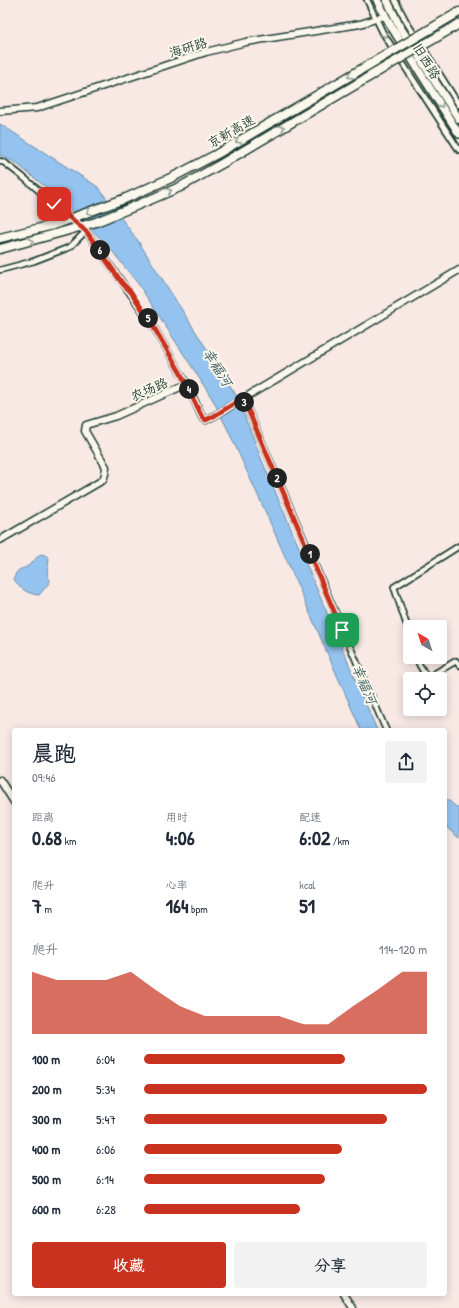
<!DOCTYPE html>
<html lang="zh">
<head>
<meta charset="utf-8">
<style>
	body { margin:0; font-family:"Patrick Hand","LXGW WenKai TC",sans-serif; background:#f2f2f3; color:#1f2937; height:100vh; display:flex; flex-direction:column; font-size:15px; white-space:nowrap }
	* { box-sizing:border-box; margin:0 }
	p { font-size:13px; color:#747a83 }
	.icon { flex:none; width:22px; height:22px; fill:none; stroke:currentColor; stroke-width:2; stroke-linecap:round; stroke-linejoin:round }
	.map { position:relative; flex:1; overflow:hidden }
	.drawer { position:absolute; left:12px; top:728px; width:435px; height:568px; display:flex; flex-direction:column; background:#fff; border-radius:4px; box-shadow:0 2px 10px #0003 }
	.drawer>* { flex:none }
	.needle { width:26px; rotate:321deg }
	.fabs { position:absolute; left:403px; top:620px; display:grid; gap:8px }
	.fabs a { display:grid; place-items:center; width:44px; height:44px; border-radius:4px; background:#fff; box-shadow:0 2px 10px #0003; font-size:20px }
	.pin { position:absolute; display:grid; place-items:center; width:34px; height:34px; color:#fff; margin:-17px; border-radius:8px; box-shadow:0 2px 6px #0006 }
	.km { position:absolute; width:20px; height:20px; margin:-10px; border-radius:50%; background:#222; color:#fff; font-size:11px; line-height:20px; text-align:center }
	.round { display:grid; place-items:center; flex:none; width:42px; height:42px; border-radius:4px; background:#f2f2f3 }
	.head { display:flex; align-items:center; justify-content:space-between; height:68px; padding:0 20px }
	h1 { font-size:22px; font-weight:700; line-height:30px }
	.figures { display:grid; grid-template-columns:repeat(3,1fr); gap:6px; height:68px; padding:4px 20px }
	.figures div { display:grid; align-content:center }
	.figures b { font-size:20px; font-weight:700 }
	.figures small { font-size:11px; font-weight:400 }
	.figures p { font-size:11px }
	.chart { height:112px; padding:8px 20px }
	.chart p { display:flex; justify-content:space-between }
	.chart svg { width:100%; height:72px; margin-top:4px; fill:#c8321e; opacity:.7 }
	.button { display:flex; gap:8px; margin-top:auto; padding:8px 20px }
	.button a { flex:1; height:46px; border-radius:4px; background:#c8321e; color:#fff; font-size:16px; font-weight:700; line-height:46px; text-align:center }
	.button a+a { background:#f2f2f3; color:#1f2937 }
	ul { padding:0 20px; list-style:none; font-size:13px }
	li { display:grid; grid-template-columns:64px 48px 1fr; align-items:center; height:30px }
	li i { height:10px; border-radius:5px; background:#c8321e }
	.map>svg:first-child { display:block }
	.water { fill:#95c3f0; stroke:#668da5 }
	.lines { fill:none; stroke-linecap:round; stroke-linejoin:round }
	.minor-casing { stroke:#1f3d34; stroke-width:8 }
	.tertiary-casing { stroke:#1f3d34; stroke-width:9 }
	.secondary-casing { stroke:#1f3d34; stroke-width:10 }
	.motorway-casing { stroke:#1f3d34; stroke-width:11 }
	.minor { stroke:#fbf7ec; stroke-width:4.5 }
	.tertiary { stroke:#fbf7ec; stroke-width:6 }
	.secondary { stroke:#fbf7ec; stroke-width:7 }
	.motorway { stroke:#fbf7ec; stroke-width:8 }
	.motorway-bridge-casing { stroke:#1f3d34; stroke-width:11; stroke-linecap:butt }
	.motorway-bridge { stroke:#fbf7ec; stroke-width:8 }
	.oneway { stroke:#8d9a90 }
	.route-casing { stroke:#fff; stroke-width:8 }
	.route { stroke:#c8321e; stroke-width:5 }
	.labels { text-anchor:middle; dominant-baseline:central; stroke-width:4; stroke-linejoin:round; paint-order:stroke }
	.street-label { font-size:13px; fill:#1f3d34; stroke:#fbf7ec }
	.water-label { font-size:14px; font-style:italic; fill:#3c5e63; stroke:#fbf7ec }
</style>
</head>
<body>
<div class="map">
<svg width="459" height="1308" viewBox="0 0 459 1308">
	<rect width="100%" height="100%" fill="#f8e9e5"/>
	<filter id="ink" filterUnits="userSpaceOnUse"><feTurbulence type="fractalNoise" baseFrequency=".025" numOctaves="2"/><feDisplacementMap in="SourceGraphic" scale="8" xChannelSelector="R" yChannelSelector="G"/><feConvolveMatrix kernelMatrix="1 2 1 2 8 2 1 2 1" color-interpolation-filters="sRGB"/></filter>
	<g filter="url(#ink)">
		<path class="water" d="M0,124L98,187L138,241L236,395L263,463L377,730H361L266,513L228,430L213,400L194,370L139,285L109,247L59,198L16,163L0,155Z
			M40,554L45,555L49,558L47,575L50,580L49,583L39,595C28,594 20,589 14,579C17,567 20,571 28,566C33,563 36,558 40,554Z
			M445,798L459,809V838L445,826Z"/>
		<g class="lines">
			<g class="minor-casing">
				<path id="minor" d="M367,0L383,33L459,150
					M395,0L407,23L459,105
					M0,161L5,163L23,177L86,231L153,326L187,384
					M0,270L34,261L70,247L86,231
					M243,398L386,730
					M410,635L394,587L459,546
					M417,657L419,664L427,678L456,661L459,665"/>
			</g>
			<g class="tertiary-casing">
				<path id="tertiary" d="M0,111L37,108L206,52L246,42L360,24L385,16
					M0,540L103,480L105,474L106,467L85,431L86,425L116,416L187,384L202,417L206,420L214,416L459,270
					M0,780L14,802
					M344,1294L353,1308"/>
			</g>
			<g class="secondary-casing">
				<path id="secondary" d="M377,0L392,28L459,134
					M387,0L400,27L459,119"/>
			</g>
			<g class="motorway-casing">
				<path id="motorway" d="M427,31L459,12
					M432,40L459,24
					M124,199L173,177L217,154L384,56
					M133,207L180,187L223,163L389,65
					M0,238L53,225
					M0,249L62,232"/>
			</g>
			<use href="#minor" class="minor"/>
			<use href="#tertiary" class="tertiary"/>
			<use href="#secondary" class="secondary"/>
			<use href="#motorway" class="motorway"/>
			<g class="motorway-bridge-casing">
				<path id="motorway-bridge" d="M384,56L427,31
					M389,65L432,40
					M53,225L124,199
					M62,232L96,222L133,207"/>
			</g>
			<use href="#motorway-bridge" class="motorway-bridge"/>
		</g>
		<defs><path id="oneway-chevron" d="M-2-3.5L2.5 0L-2 3.5" fill="none" stroke-width="1.6" stroke-linecap="round" stroke-linejoin="round"/></defs>
		<g class="oneway">
			<use href="#oneway-chevron" transform="translate(385 35) rotate(59)"/>
			<use href="#oneway-chevron" transform="translate(350 76) rotate(150)"/>
			<use href="#oneway-chevron" transform="translate(441 105) rotate(58)"/>
			<use href="#oneway-chevron" transform="translate(282 128) rotate(-30)"/>
			<use href="#oneway-chevron" transform="translate(238 141) rotate(150)"/>
			<use href="#oneway-chevron" transform="translate(169 191) rotate(-23)"/>
			<use href="#oneway-chevron" transform="translate(89 212) rotate(160)"/>
			<use href="#oneway-chevron" transform="translate(31 241) rotate(-14)"/>
		</g>
	</g>
	<g class="lines" filter="url(#ink)">
		<g class="route-casing">
			<path id="route" d="M54,204L86,231L122,283L131,292L153,326L180,372L202,417L206,420L214,416L243,398L342,630"/>
		</g>
		<use href="#route" class="route"/>
	</g>
	<g class="labels">
		<g class="street-label">
			<text transform="translate(188 47) rotate(-17)">海研路</text>
			<text transform="translate(427 61) rotate(58)">旧西路</text>
			<text transform="translate(231 131) rotate(-30)">京新高速</text>
			<text transform="translate(149 389) rotate(-24)">农场路</text>
		</g>
		<g class="water-label">
			<text transform="translate(218 367) rotate(58)">幸福河</text>
			<text transform="translate(365 684) rotate(67)">幸福河</text>
		</g>
	</g>
</svg>
<div class="fabs">
<a><svg class="needle" viewBox="-14 -14 28 28"><path d="M0-13l5 13h-10z" fill="#e53935"/><path d="M0 13l5-13h-10z" fill="#747a83"/></svg></a>
<a><svg class="icon" aria-label="locate" viewBox="0 0 24 24"><circle cx="12" cy="12" r="6"/><path d="M12 2v4M12 18v4M2 12h4M18 12h4"/></svg></a>
</div>
<div class="pin" style="left:342px;top:630px;background:#1e9e55"><svg class="icon" aria-label="arrive" viewBox="0 0 24 24"><path d="M6 21V4h12l-3 4 3 4H6"/></svg></div>
<div class="pin" style="left:54px;top:204px;background:#d93025"><svg class="icon" aria-label="check" viewBox="0 0 24 24"><path d="M5 12l5 5 9-10"/></svg></div>
<b class="km" style="left:310px;top:554px">1</b>
<b class="km" style="left:277px;top:478px">2</b>
<b class="km" style="left:244px;top:402px">3</b>
<b class="km" style="left:189px;top:389px">4</b>
<b class="km" style="left:148px;top:318px">5</b>
<b class="km" style="left:100px;top:250px">6</b>
<section class="drawer">
<div class="head"><div><h1>晨跑</h1><p>09:46</p></div><a class="round"><svg class="icon" aria-label="share" viewBox="0 0 24 24"><path d="M12 15V3M7 8l5-5 5 5M5 13v7h14v-7"/></svg></a></div>
<div class="figures">
<div><p>距离</p><b>0.68<small> km</small></b></div>
<div><p>用时</p><b>4:06</b></div>
<div><p>配速</p><b>6:02<small> /km</small></b></div>
</div>
<div class="figures">
<div><p>爬升</p><b>7<small> m</small></b></div>
<div><p>心率</p><b>164<small> bpm</small></b></div>
<div><p>kcal</p><b>51</b></div>
</div>
<div class="chart"><p><span>爬升</span>114–120 m</p>
<svg viewBox="0 0 160 44" preserveAspectRatio="none"><path d="M0 44V6L10 11L20 11L30 11L40 6L50 17L60 27L70 33L80 33L90 33L100 33L110 38L120 38L130 27L140 17L150 6L160 6V44z"/></svg>
</div>
<ul>
<li><b>100 m</b>6:04<i style="width:71%"></i></li>
<li><b>200 m</b>5:34<i style="width:100%"></i></li>
<li><b>300 m</b>5:47<i style="width:86%"></i></li>
<li><b>400 m</b>6:06<i style="width:70%"></i></li>
<li><b>500 m</b>6:14<i style="width:64%"></i></li>
<li><b>600 m</b>6:28<i style="width:55%"></i></li>
</ul>
<div class="button"><a>收藏</a><a>分享</a></div>
</section>
</div>
</body>
</html>
